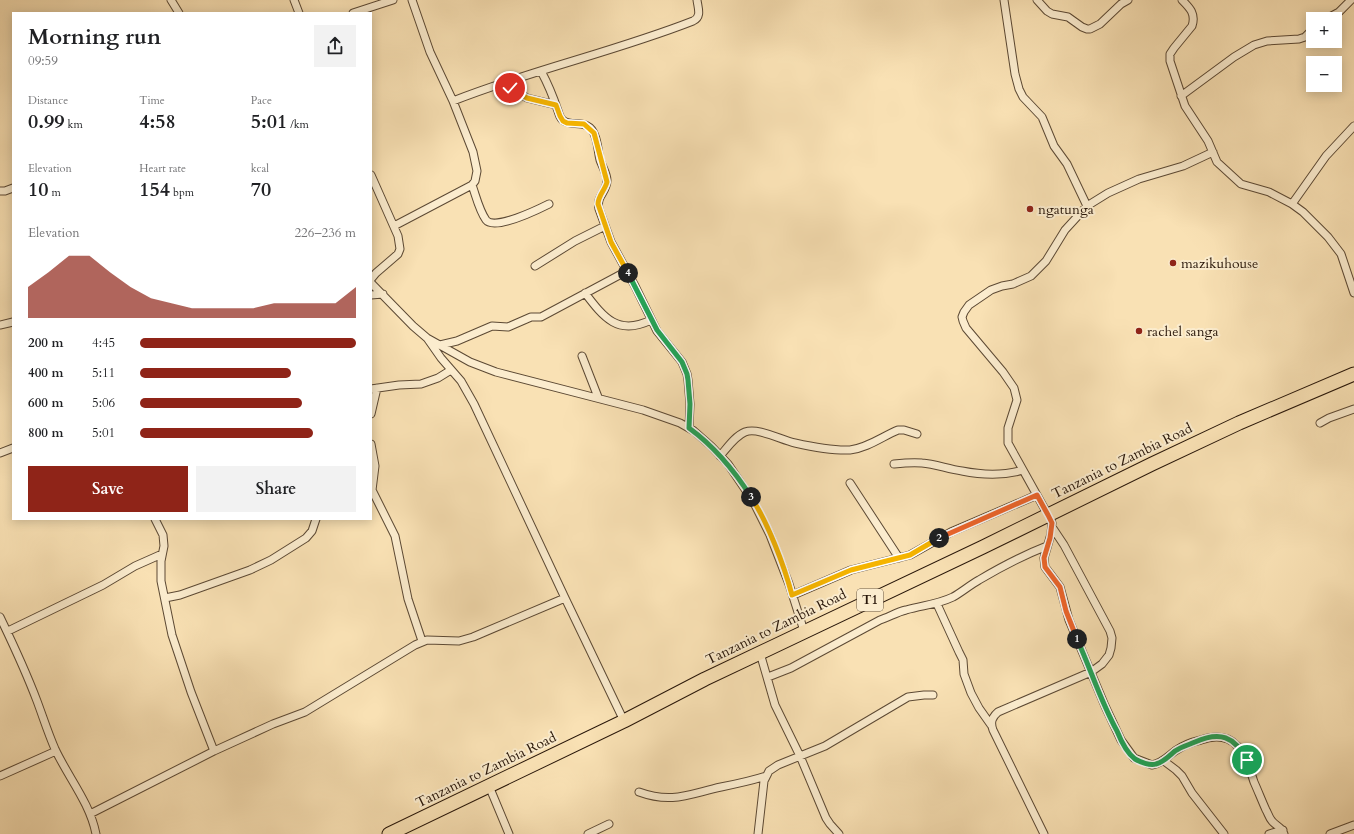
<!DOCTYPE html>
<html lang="en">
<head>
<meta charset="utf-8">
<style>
	body { margin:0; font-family:Cardo,serif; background:#f2f2f2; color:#202124; height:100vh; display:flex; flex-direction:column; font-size:15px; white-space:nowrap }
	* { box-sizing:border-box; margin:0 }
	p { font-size:13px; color:#757577 }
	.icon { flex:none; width:22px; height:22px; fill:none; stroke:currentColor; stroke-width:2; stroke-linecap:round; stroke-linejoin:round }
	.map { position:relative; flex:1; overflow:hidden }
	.side { position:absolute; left:12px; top:12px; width:360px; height:508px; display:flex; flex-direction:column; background:#fff; border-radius:0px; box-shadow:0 2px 10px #0003 }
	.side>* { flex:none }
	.tools { position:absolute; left:1306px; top:12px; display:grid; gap:8px }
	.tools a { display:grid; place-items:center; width:36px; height:36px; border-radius:0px; background:#fff; box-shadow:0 2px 10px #0003; font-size:20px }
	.pin { position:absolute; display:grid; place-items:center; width:34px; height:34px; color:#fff; margin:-17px; border:2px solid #fff; border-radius:50%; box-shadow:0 1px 4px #0007 }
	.km { position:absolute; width:20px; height:20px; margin:-10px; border-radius:50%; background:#222; color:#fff; font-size:11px; line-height:20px; text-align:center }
	.round { display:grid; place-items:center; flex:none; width:42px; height:42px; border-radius:0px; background:#f2f2f2 }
	.overview { display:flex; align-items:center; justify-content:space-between; height:68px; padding:0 16px }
	h1 { font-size:22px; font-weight:700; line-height:30px }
	.metrics { display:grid; grid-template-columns:repeat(3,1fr); gap:6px; height:68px; padding:4px 16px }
	.metrics div { display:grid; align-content:center }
	.metrics b { font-size:20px; font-weight:700 }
	.metrics small { font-size:11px; font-weight:400 }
	.metrics p { font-size:11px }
	.chart { height:112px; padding:8px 16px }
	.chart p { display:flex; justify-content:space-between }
	.chart svg { width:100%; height:72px; margin-top:4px; fill:#8f2418; opacity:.7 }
	.cta { display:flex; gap:8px; margin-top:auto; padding:8px 16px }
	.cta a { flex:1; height:46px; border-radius:0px; background:#8f2418; color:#fff; font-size:16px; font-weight:700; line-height:46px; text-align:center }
	.cta a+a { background:#f2f2f2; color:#202124 }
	ul { padding:0 16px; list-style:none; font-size:13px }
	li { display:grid; grid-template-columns:64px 48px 1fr; align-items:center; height:30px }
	li i { height:10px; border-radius:5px; background:#8f2418 }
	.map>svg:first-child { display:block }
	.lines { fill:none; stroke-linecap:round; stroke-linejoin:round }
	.street-casing { stroke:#5c4934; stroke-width:9 }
	.highway-casing { stroke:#281609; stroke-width:15 }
	.street { stroke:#fbecce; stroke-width:7 }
	.highway { stroke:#f9e1b4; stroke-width:13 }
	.split-1-casing { stroke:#fff; stroke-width:8 }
	.split-2-casing { stroke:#fff; stroke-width:8 }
	.split-3-casing { stroke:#fff; stroke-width:8 }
	.split-4-casing { stroke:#fff; stroke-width:8 }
	.split-5-casing { stroke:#fff; stroke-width:8 }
	.split-1 { stroke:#22a559; stroke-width:5 }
	.split-2 { stroke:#f0652b; stroke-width:5 }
	.split-3 { stroke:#f5b400; stroke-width:5 }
	.split-4 { stroke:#22a559; stroke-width:5 }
	.split-5 { stroke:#f5b400; stroke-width:5 }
	.poi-dot { fill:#8f2418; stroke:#fbecce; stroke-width:1.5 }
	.labels { text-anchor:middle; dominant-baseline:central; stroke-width:4; stroke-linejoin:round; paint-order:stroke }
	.shield { fill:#fbecce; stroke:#675644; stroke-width:1 }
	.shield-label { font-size:13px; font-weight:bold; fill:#281609 }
	.poi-label { font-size:14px; fill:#281609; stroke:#fbecce; text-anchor:start }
	.street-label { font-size:14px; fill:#281609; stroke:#fbecce }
</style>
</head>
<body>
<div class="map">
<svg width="1354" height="834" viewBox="0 0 1354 834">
	<rect width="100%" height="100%" fill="#f9e1b4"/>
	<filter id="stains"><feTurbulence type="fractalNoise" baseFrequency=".005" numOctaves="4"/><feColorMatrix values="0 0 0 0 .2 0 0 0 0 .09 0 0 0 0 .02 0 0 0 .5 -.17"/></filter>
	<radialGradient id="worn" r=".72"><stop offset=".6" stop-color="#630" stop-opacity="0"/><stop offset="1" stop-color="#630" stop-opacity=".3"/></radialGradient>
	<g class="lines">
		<g class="street-casing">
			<path id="street" d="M171,0L179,13
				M294,0L299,13
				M1004,0L1015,74L1019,89L1023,97L1042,117L1054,146L1067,164L1087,206
				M1037,0L1047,11L1052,14L1068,17L1082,27L1087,29H1090L1100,24L1121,4L1128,0
				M1182,0C1190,8 1196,14 1192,26L1174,48L1170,54V61L1185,106L1208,141L1217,162L1241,184L1269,192L1292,204L1303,212L1328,237L1341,254L1354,293
				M353,13L393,0
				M1326,19L1339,12L1351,0
				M541,71C548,84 553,96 558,111C559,114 560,119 564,121C572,127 589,118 595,136C598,143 598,152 600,160C602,166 607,174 607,180C607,193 596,195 599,209L611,242L635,286L657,331L682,362L687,374L688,380L690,404L689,428
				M503,83L527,98L556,105
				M1181,96L1234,57L1254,45L1267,41L1299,39L1305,37L1313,29
				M453,101C531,70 614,52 693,21C702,17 698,8 697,0
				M1213,152L1183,166L1139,179L1108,193L1087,206L1065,230L1046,261L1031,276L1013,284L1002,286L991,290L969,305L964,312L962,317L963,321L966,328L1003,372L1014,388L1017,400L1008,428V443L1048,515L1052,523L1051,534L1044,558L1045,567L1060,587L1069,620L1105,706L1121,740L1134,758L1152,765C1162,763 1167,757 1175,751C1182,746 1192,742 1201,740C1236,728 1245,754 1254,782C1258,791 1262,801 1266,810C1268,813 1269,818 1272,821C1276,826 1282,827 1284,834
				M371,175L398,236L400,249L398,254L376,273L371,279
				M472,185C476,196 479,210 486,220C494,231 539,209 549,204
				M0,191H5L13,188
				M1292,204L1326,156L1354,126
				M394,226L472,185L475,181L477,171L473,152L453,101L430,52L412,0
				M535,266L575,241L605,226
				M371,283L413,326L427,338L470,362L496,372L643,410L680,423L694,431L711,446L728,464L753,501L770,535L789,584L804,631
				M585,293C604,318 618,336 651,320
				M371,295L383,294
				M0,325L13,322
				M427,338L441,358L461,381L474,404L565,598L624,721
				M440,345L457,341L492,326L508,327L531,317H541L627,271
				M582,356L598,397
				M371,389L399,385L421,384L438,378L451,370
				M371,414L377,388
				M1320,423L1329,418L1354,409
				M371,444L375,466L372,490L395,536L408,599L422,641
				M0,453L13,448
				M720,456C727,448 735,436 745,432C758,427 781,440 795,443C813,447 832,451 850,450C868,448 883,436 898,430H904L917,434
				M894,464C903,463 913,462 922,463C935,464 948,469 962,471C982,475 1003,476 1023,470
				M850,483L899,558
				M155,519L163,535L164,546L161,561V581L172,635L191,692L214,751
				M793,595L851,570L910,555L951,532L1037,495
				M165,598L180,595L250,570L271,560L306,538L312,531L316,519
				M937,604L959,652L963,660L964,674L971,693L979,708L991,725
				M0,617C13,644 26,672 37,701C43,717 48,733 55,749C68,777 90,803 96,834
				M8,631L103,585L135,566L162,554
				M760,653L775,705L800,756L826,818L830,824L839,834
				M768,677L791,668L880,620C889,617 897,612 906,610C923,605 936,605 953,597C962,592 970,585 979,580C1001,567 1024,555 1047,546
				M1164,761L1176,770L1182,776L1192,793L1224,834
				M0,776L56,751
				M489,786L509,834
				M639,792C672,804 689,794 721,787C736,784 751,781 766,776
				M90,814L214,751L273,724L305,712L415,645L427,640L459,641L473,637L565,598
				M588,834L609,824
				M758,834L764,781L769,771L778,765L825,746L908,697L924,695H933
				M1044,834L993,730C990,722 992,717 998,712L1091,672L1102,664L1109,655L1111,648L1112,638L1110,631L1064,545L1052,527
				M1269,834L1283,830
				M1330,834L1354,825"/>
		</g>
		<g class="highway-casing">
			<path id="highway" d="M389,834L624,721L705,679L983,547L1152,464L1239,423L1354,374"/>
		</g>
		<use href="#street" class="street"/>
		<use href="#highway" class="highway"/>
	</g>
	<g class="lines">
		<g class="split-1-casing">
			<path id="split-1" d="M1077,639C1091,670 1101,702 1117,731C1121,741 1127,753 1135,759C1140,762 1150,766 1156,764C1164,762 1169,756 1175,751C1181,747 1188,745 1195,742C1220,731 1234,736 1247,760"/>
		</g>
		<g class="split-2-casing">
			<path id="split-2" d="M939,538L1037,495L1048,515L1052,523L1050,538L1044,558L1045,567L1060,587L1066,611L1077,639"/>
		</g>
		<g class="split-3-casing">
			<path id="split-3" d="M751,497C768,523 784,565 792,595L851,570L910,555L939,538"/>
		</g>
		<g class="split-4-casing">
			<path id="split-4" d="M628,273L657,330L682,362L687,374L688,380L690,404L689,428C715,447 734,470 751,497"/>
		</g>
		<g class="split-5-casing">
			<path id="split-5" d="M510,88L527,98L556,105L560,116L563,121L567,123L584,124L594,133L607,182C605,190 598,196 598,204L611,242L628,273"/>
		</g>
		<use href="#split-1" class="split-1"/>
		<use href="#split-2" class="split-2"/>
		<use href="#split-3" class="split-3"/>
		<use href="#split-4" class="split-4"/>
		<use href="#split-5" class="split-5"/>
	</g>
	<g class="poi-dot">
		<circle cx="1030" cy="209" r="4"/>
		<circle cx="1173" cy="263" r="4"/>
		<circle cx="1139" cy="331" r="4"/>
	</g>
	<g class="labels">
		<rect class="shield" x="857" y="589" width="26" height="22" rx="3"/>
		<g class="shield-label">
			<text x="870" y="600">T1</text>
		</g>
		<g class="poi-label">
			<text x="1038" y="209">ngatunga</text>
			<text x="1181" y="263">mazikuhouse</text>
			<text x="1147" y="331">rachel sanga</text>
		</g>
		<g class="street-label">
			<text transform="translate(1122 461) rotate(-26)">Tanzania to Zambia Road</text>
			<text transform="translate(776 627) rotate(-26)">Tanzania to Zambia Road</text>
			<text transform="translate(486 770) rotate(-26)">Tanzania to Zambia Road</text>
		</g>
	</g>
	<rect width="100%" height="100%" filter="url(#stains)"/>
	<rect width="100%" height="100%" fill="url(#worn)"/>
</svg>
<div class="tools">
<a>+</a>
<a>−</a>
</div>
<div class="pin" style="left:1247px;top:760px;background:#1e9e55"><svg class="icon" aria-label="arrive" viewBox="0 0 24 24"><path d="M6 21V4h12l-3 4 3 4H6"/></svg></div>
<div class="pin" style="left:510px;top:88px;background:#d93025"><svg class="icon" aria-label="check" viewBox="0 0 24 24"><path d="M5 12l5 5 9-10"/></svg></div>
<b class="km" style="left:1077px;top:639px">1</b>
<b class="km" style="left:939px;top:538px">2</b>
<b class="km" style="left:751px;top:497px">3</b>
<b class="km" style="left:628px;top:273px">4</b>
<section class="side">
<div class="overview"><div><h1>Morning run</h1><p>09:59</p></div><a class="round"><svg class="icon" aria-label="share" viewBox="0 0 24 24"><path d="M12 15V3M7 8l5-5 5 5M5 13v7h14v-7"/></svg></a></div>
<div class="metrics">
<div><p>Distance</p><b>0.99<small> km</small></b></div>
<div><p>Time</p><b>4:58</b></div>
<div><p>Pace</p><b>5:01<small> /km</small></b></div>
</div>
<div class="metrics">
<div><p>Elevation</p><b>10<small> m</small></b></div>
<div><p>Heart rate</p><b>154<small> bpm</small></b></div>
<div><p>kcal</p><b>70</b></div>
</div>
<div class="chart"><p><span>Elevation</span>226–236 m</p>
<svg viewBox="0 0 160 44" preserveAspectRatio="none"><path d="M0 44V25L10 16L20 6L30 6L40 16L50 25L60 32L70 35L80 38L90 38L100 38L110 38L120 35L130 35L140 35L150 35L160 25V44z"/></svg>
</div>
<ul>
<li><b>200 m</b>4:45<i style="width:100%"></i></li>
<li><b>400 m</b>5:11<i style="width:70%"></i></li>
<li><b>600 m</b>5:06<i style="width:75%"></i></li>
<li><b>800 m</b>5:01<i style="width:80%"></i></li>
</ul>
<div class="cta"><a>Save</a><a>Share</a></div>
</section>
</div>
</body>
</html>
